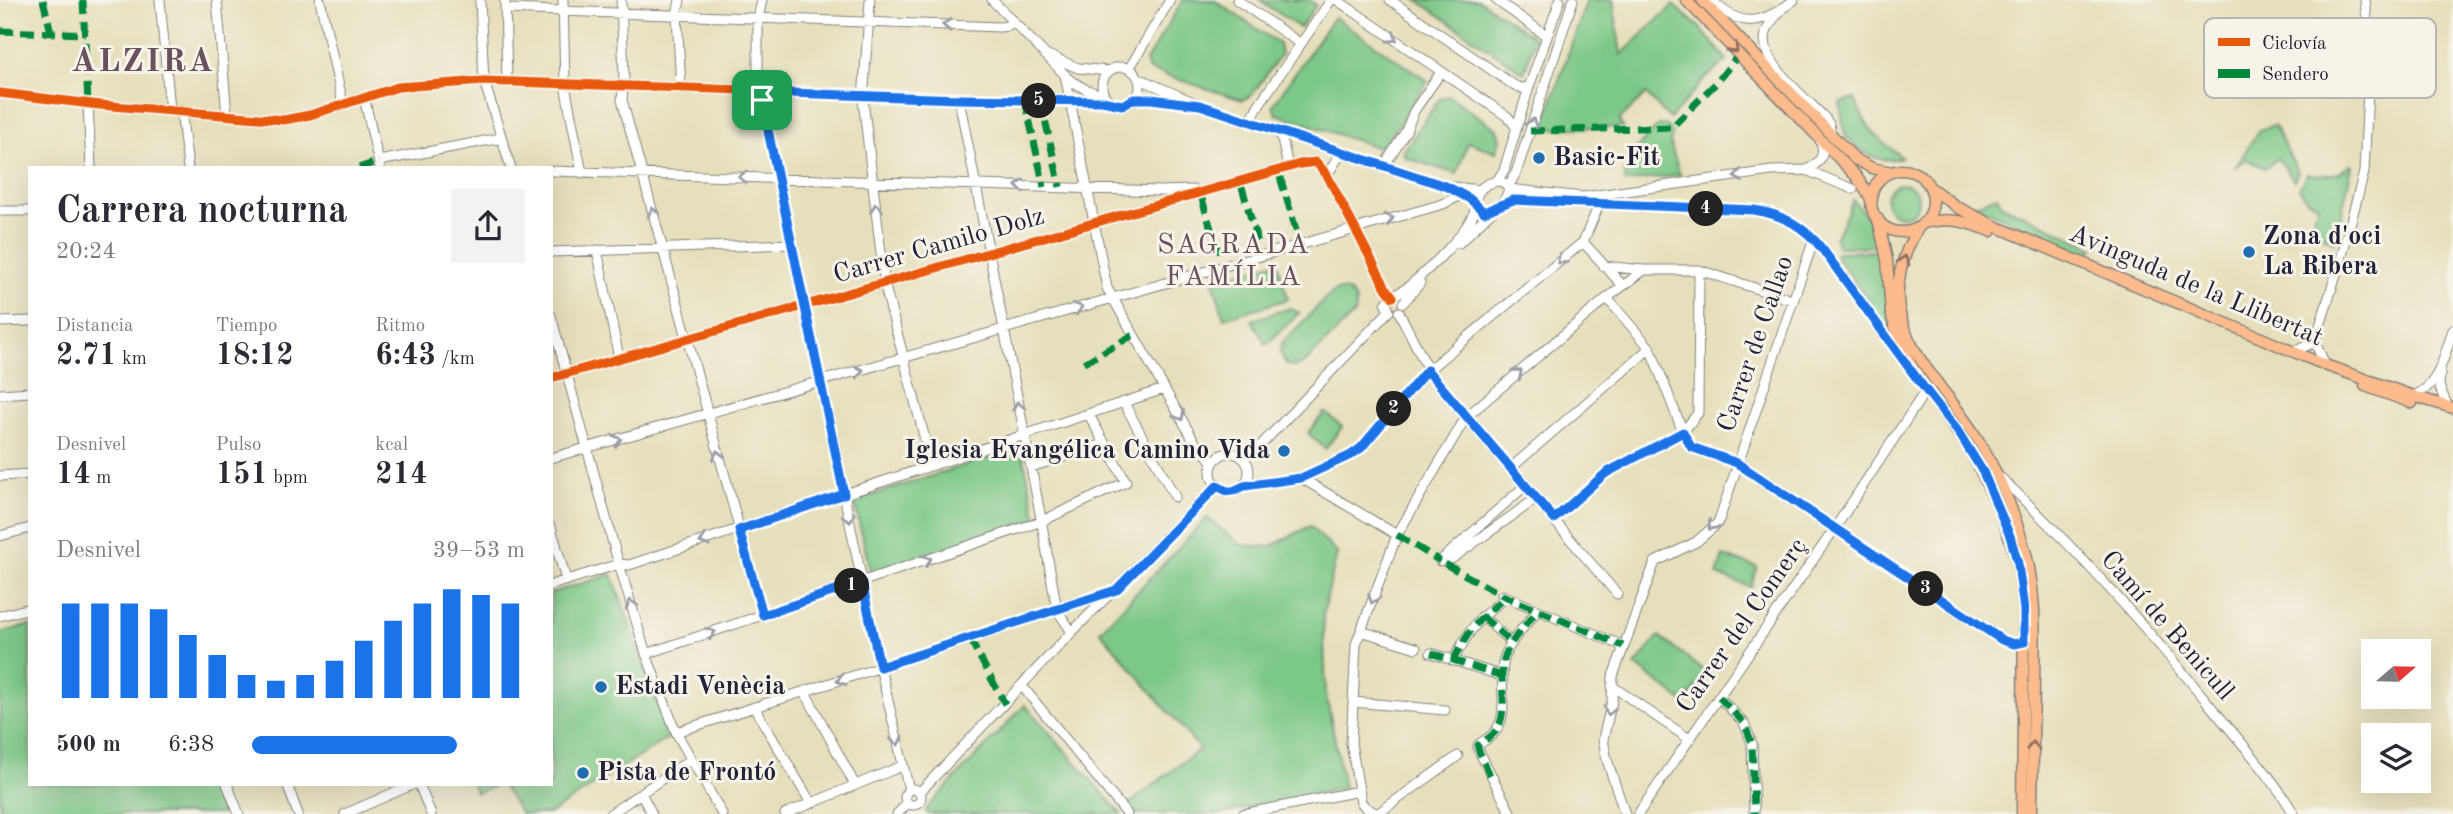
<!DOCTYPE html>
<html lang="es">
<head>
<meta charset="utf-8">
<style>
	body { margin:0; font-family:"Old Standard TT",serif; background:#f2f2f3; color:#2b2b33; height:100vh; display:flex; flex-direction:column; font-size:26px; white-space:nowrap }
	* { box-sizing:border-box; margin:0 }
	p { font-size:23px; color:#7c7c81 }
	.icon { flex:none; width:38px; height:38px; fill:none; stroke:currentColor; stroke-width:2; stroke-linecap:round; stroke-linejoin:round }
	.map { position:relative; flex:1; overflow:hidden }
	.panel { position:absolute; left:28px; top:166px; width:525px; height:620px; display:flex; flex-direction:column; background:#fff; border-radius:0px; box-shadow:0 7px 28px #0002 }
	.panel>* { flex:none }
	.needle { width:46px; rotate:70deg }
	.buttons { position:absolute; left:2361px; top:639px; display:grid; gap:14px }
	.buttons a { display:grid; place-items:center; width:70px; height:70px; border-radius:0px; background:#fff; box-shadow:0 7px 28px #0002; font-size:35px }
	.pin { position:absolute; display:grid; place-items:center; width:60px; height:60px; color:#fff; margin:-30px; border-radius:14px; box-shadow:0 4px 10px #0006 }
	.km { position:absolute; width:35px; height:35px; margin:-18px; border-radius:50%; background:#222; color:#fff; font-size:19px; line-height:35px; text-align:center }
	.round { display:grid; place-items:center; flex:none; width:74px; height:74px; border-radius:0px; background:#f2f2f3 }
	.summary { display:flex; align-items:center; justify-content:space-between; height:119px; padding:0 28px }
	h1 { font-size:38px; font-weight:700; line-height:52px }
	.metrics { display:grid; grid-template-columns:repeat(3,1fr); gap:10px; height:119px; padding:7px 28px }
	.metrics div { display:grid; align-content:center }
	.metrics b { font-size:30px; font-weight:700 }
	.metrics small { font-size:19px; font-weight:400 }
	.metrics p { font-size:19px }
	.chart { height:196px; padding:14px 28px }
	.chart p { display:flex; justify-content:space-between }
	.chart svg { width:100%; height:126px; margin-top:7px; stroke:#1a73e8; stroke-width:6 }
	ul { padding:0 28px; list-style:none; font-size:23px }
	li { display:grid; grid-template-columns:112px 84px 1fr; align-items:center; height:52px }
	li i { height:18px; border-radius:9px; background:#1a73e8 }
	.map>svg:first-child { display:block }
	.green { fill:#7cc887; stroke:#4f7561; stroke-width:2 }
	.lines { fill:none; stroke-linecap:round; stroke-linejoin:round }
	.minor-casing { stroke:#84807b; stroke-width:11 }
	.major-casing { stroke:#84807b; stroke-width:13 }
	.minor { stroke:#fff; stroke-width:9 }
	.major { stroke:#fbbb8c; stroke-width:10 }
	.quiet { stroke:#00873e; stroke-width:7; stroke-dasharray:14 7; stroke-linecap:butt }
	.cycleway-casing { stroke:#f7f3e8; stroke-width:13 }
	.cycleway { stroke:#e8590c; stroke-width:9 }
	.oneway { stroke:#9c9ca7 }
	.oneway2 { stroke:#8e6e64 }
	.route-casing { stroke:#fff; stroke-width:14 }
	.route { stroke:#1a73e8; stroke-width:9 }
	.poi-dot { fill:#1f6fb2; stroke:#f7f3e8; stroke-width:2.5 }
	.labels { text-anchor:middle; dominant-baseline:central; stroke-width:6; stroke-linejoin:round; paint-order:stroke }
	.poi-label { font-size:26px; font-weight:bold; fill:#22223b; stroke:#f7f3e8; text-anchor:start }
	.street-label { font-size:26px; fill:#22223b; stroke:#f7f3e8 }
	.neighbourhood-label { font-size:28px; letter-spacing:2px; fill:#69525f; stroke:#f7f3e8 }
	.district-label { font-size:33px; font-weight:bold; letter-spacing:2px; fill:#69525f; stroke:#f7f3e8 }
	.key { fill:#f7f3e8; stroke:#b7b4b4; stroke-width:2 }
	.key-label { font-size:19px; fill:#22223b }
</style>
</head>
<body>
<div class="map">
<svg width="2453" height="814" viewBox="0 0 2453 814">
	<rect width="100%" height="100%" fill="#f7f3e8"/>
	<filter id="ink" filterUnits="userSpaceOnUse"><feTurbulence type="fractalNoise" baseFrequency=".0143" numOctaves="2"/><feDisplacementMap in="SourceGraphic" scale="14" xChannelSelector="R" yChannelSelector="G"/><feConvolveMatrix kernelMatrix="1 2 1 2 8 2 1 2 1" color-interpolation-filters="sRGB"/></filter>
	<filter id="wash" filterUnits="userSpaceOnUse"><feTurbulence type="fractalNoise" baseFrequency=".00686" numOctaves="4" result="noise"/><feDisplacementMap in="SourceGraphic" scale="28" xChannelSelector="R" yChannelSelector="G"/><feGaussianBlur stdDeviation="1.57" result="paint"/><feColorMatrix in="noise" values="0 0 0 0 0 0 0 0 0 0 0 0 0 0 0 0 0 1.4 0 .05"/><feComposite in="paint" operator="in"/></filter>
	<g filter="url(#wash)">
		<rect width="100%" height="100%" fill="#e6dfbb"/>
		<path class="green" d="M1183,0H1214L1279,44L1281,54L1251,96L1242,100L1149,70L1146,61Z
			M1260,0H1309L1316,5L1300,28Z
			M1417,0H1479L1535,38L1524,73Z
			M1587,0H1613L1621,55L1673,5L1699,27L1727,60L1705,79L1670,119L1646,94L1619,120L1623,127L1542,129Z
			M1334,17L1428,81L1385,144L1376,147L1276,114L1273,105Z
			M1449,96L1497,129L1500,139L1496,152L1468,142L1457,174L1406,158L1403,152L1440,98Z
			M1855,99C1866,130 1878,139 1902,157C1879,166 1860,152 1845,135L1840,103Z
			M1659,125H1665L1673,132L1670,143L1680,175L1625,182V160Z
			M2274,125L2298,172L2294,180L2278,159L2265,168L2246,159L2235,168L2259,130Z
			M2351,164L2352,167L2335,242L2310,230L2318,205L2307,199L2299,188L2307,174C2325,175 2337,178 2351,164Z
			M1886 200a16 16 0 1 1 32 0a16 16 0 1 1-32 0Z
			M1997,196L2002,205L2094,248L2088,255L1974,205Z
			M1853,200L1871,221L1879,246L1838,247L1836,244L1838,242L1835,239Z
			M1882,251L1893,340L1870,308L1871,303L1836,257V252Z
			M1277,262L1288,299L1224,318L1213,280Z
			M1337,290C1352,289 1359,299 1355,313L1304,364L1295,367L1286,364L1280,352L1282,343L1328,296Z
			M1290,308L1299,313L1266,345L1252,320Z
			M1325,412L1342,427L1325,449L1308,433Z
			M1021,447L1037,519L871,575L854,501Z
			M1207,518L1241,545L1270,547L1310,526L1337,553L1323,614L1326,694L1344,788L1220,814H1135L1126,806L1200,749L1100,631Z
			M1723,556L1757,567L1751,587L1717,575Z
			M612,574L663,720L671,736L549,814H521L501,784L476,793L473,784H551V593Z
			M30,625V784H209L222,814H0V633Z
			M1659,636L1707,673L1685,703L1635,665Z
			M1025,705L1121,814H928L925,810Z"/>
	</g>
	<g filter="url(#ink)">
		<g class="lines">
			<g class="minor-casing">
				<path id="minor" d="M160,0L170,110
					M217,0L227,115
					M320,0L343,104
					M480,0L484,81L511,168
					M505,0L507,82
					M563,0L565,85L582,173
					M621,0L624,76L622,100L763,615
					M680,0L677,15L681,88
					M870,0L863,100L885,287L932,466
					M992,0L1070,80L1085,89L1105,97
					M1237,0L1301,44
					M1337,0L1508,117L1516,127
					M1390,0L1515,86L1522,88L1529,87
					M1496,0L1547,36
					M1712,0C1741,30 1763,24 1794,0
					M506,9L1000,27L1007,26L1013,21
					M1781,10C1775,17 1768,24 1766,33C1758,61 1807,99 1825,118L1829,124L1831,134
					M1050,56L1078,68L1109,71
					M1102 86a19 19 0 1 1 38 0a19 19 0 1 1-38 0Z
					M1129,69L1170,0
					M1065,75L1107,288L1197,446L1214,462
					M1138,78L1200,105L1444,186L1479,190
					M758,91V18L762,0
					M760,91L878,658L909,790
					M0,93L100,105L284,120L310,115L398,87L484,81L1111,103
					M364,97L380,168
					M959,99L1040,513L1057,610L1072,632
					M1134,99H1151L1195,104
					M88,104L91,168
					M181,110L188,168
					M1251,120L1258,106L1331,0
					M1280,130L1288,167
					M379,161L501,138
					M1384,166L1406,131L1414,111L1441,72
					M1806,170C1819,164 1827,155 1820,140
					M551,171L1160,191L1193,190
					M1327,175L1337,159L1345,152
					M1497,181L1504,170L1529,87L1560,0
					M1500,181L1506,184L1509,189C1505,203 1495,213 1480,211L1475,203C1477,188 1487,182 1500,181Z
					M1508,187L1516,173L1573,0
					M1509,189L1583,197L1771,171L1806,170L1853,189
					M1504,202L1513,200L1754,210L1771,213L1793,222L1814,239L1853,289L1910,370
					M0,211H30
					M1583,242L1623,286
					M1459,243L1493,210
					M597,250L619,358
					M551,252L793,244
					M1604,266L1644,270H1699L1792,300
					M1607,298L1650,348L1683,432L1691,447L1737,463L2002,640L2014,644L2024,642
					M1403,303L1420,283
					M1389,311L1386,304C1390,296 1401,293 1408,287C1428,270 1471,231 1476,206
					M1399,312L1432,377L1617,594
					M551,316L616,554L646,654L676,732L722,814
					M0,322L30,321
					M2293,352L2315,342
					M2325,365L2315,342L2342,255L2364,172L2370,50L2365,0
					M2440,374L2439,386L2448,407
					M551,378L1300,164L1316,162L1327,175L1386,288L1393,297
					M0,394L30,392
					M2413,396C2440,386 2444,355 2453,330
					M1124,403L1175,497
					M1211 472a19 19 0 1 1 38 0a19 19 0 1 1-38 0Z
					M551,458L1443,204L1461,195
					M1244,458L1261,445L1389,311
					M1031,467L1104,444
					M1512,467L1650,348
					M0,476L30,474
					M1301,478L1397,535
					M2001,478C2077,549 2147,628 2213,709C2241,743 2272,776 2294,814
					M1244,486L1301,478L1351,455L1361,448L1428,370L1583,242L1599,205
					M1554,519L1607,473L1683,432L1698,413L1699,270
					M551,527L566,580
					M0,536L30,528
					M1440,561L1526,485
					M1447,562L1537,498
					M551,585L619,564L629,565L1164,389
					M1502,595L1623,646
					M0,616L30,608
					M1482,616L1512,643
					M1361,631L1416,648
					M1431,653L1502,676
					M646,654L1042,521L1126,482L1089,415
					M1453,661C1470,628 1477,620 1506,597
					M1022,686L1127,814
					M1612,686L1689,739
					M805,692L855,785
					M1719,697L1744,723L1752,743L1754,814
					M1353,702L1445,710
					M754,707L811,803
					M676,732L970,639L1116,590
					M227,784L239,814
					M287,784L298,814
					M419,784L431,814
					M905 797a8 8 0 1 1 16 0a8 8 0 1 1-16 0Z
					M641,793L652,814
					M919,793L1072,632L1217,486
					M345,814L414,784
					M610,814L690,760
					M785,814L902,766
					M897,814L908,803
					M1243,814L1359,791
					M1377,814L1365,807L1361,802L1351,743L1356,644L1397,535L1466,417L1607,298L1644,270
					M1377,814L1458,756
					M1511,814L1478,749V745C1483,741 1488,739 1492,735C1513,716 1496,680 1505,656C1511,639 1526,625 1537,611
					M1625,814L1607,760L1603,739L1612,701L1613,676L1655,562L1696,542L1718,523L1814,239
					M1638,814L1835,528L1926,390"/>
			</g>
			<g class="major-casing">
				<path id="major" d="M1686,0L1856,176L1872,200
					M1702,0L1855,159L1872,168L1892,172
					M1871 201a31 31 0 1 1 62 0a31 31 0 1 1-62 0Z
					M1931,188L1957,207L1995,226L2325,365L2413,396L2453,408
					M1878,219L1887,260L1891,313L1898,338L1912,367L1972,453L2000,511L2018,564L2024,610L2022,814
					M1923,223C1952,217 1964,221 1991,231
					M1918,228C1862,324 1935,368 1980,443C1998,473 2012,507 2022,540C2037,587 2035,633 2034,682C2033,726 2033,770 2032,814
					M2365,386L2412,403"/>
			</g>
			<use href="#minor" class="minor"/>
			<use href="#major" class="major"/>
			<path class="quiet" d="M43,0L51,32
				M83,0L88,104
				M0,31L85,34
				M1025,100L1044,187
				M1041,101L1060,187
				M1530,131L1672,127L1717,82L1735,59
				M359,168L379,161
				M1280,177L1298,236
				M1242,187L1259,247
				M1202,199L1220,259
				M1084,363L1133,335
				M1397,535L1440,561
				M1445,564L1502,595L1623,646
				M1482,616L1512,643
				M970,639L1005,704
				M1431,653L1502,676
				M1453,661C1470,628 1477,620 1506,597
				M1719,697L1744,723L1752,743L1754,814
				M1490,775L1478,749V745C1483,741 1488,739 1492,735C1513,716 1496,680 1505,656C1511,639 1526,625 1537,611"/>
			<g class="cycleway-casing">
				<path id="cycleway" d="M0,93L100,105L284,120L310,115L398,87L484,81L1111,103
					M551,378L1300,164L1316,162L1327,175L1386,288L1393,297"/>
			</g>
			<use href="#cycleway" class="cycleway"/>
		</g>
		<defs><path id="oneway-chevron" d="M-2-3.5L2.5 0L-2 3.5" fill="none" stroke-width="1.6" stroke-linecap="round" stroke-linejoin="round" transform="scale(1.75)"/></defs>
		<g class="oneway">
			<use href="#oneway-chevron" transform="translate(947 25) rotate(-178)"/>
			<use href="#oneway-chevron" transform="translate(1393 38) rotate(34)"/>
			<use href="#oneway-chevron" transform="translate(1532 123) rotate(-72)"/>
			<use href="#oneway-chevron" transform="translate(1738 176) rotate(172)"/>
			<use href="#oneway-chevron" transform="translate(743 177) rotate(-179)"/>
			<use href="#oneway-chevron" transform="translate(1020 186) rotate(-178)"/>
			<use href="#oneway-chevron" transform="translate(876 208) rotate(-97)"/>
			<use href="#oneway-chevron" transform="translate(653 212) rotate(-106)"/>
			<use href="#oneway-chevron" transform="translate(1389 219) rotate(-15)"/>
			<use href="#oneway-chevron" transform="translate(1561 260) rotate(140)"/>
			<use href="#oneway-chevron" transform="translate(1078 308) rotate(-16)"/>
			<use href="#oneway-chevron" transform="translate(859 371) rotate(-15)"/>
			<use href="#oneway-chevron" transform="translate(1518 373) rotate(-40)"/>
			<use href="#oneway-chevron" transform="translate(1018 406) rotate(-101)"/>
			<use href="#oneway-chevron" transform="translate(1180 416) rotate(60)"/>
			<use href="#oneway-chevron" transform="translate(617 440) rotate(-16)"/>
			<use href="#oneway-chevron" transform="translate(718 455) rotate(-105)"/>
			<use href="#oneway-chevron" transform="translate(849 518) rotate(78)"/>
			<use href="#oneway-chevron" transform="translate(1712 526) rotate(129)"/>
			<use href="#oneway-chevron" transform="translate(704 541) rotate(162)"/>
			<use href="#oneway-chevron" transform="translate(927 560) rotate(-19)"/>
			<use href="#oneway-chevron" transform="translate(1373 599) rotate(110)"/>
			<use href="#oneway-chevron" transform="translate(631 604) rotate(-107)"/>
			<use href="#oneway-chevron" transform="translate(711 633) rotate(-18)"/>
			<use href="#oneway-chevron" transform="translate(841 680) rotate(162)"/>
			<use href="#oneway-chevron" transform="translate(1609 711) rotate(104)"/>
			<use href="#oneway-chevron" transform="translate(897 741) rotate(77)"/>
		</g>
		<g class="oneway2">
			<use href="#oneway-chevron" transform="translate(1734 49) rotate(46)"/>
			<use href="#oneway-chevron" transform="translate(1904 260) rotate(-74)"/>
			<use href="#oneway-chevron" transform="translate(2033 746) rotate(-89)"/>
		</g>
	</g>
	<g class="lines" filter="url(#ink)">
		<g class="route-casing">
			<path id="route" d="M760,92L959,99L1102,101L1122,105L1134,99H1151L1200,105L1448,187L1470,199L1484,212L1513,200L1754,210C1784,215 1804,226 1823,250L1918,380L1957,430L1983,472L2010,536L2018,564L2024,610V642L2014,644L2002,640L1737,463L1691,447L1683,432L1606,473L1554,519L1427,370L1361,448L1351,455L1301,478L1244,486L1233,491H1227L1217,486L1116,590L880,667L862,582L763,615L739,530L844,494Z"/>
		</g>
		<use href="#route" class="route"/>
	</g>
	<g class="poi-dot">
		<circle cx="1539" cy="158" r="7"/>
		<circle cx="2249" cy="252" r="7"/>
		<circle cx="1284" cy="451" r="7"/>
		<circle cx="601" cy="687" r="7"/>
		<circle cx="583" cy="773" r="7"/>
	</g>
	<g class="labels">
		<g class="poi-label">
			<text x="1553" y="158">Basic-Fit</text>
			<text x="2263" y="237">Zona d'oci<tspan x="2263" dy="30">La Ribera</tspan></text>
			<text x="1270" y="451" text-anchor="end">Iglesia Evangélica Camino Vida</text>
			<text x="615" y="687">Estadi Venècia</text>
			<text x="597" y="773">Pista de Frontó</text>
		</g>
		<g class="street-label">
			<text transform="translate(939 246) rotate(-16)">Carrer Camilo Dolz</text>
			<text transform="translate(2196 286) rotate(23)">Avinguda de la Llibertat</text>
			<text transform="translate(1756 344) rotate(-71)">Carrer de Callao</text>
			<text transform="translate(1742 626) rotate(-55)">Carrer del Comerç</text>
			<text transform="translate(2167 626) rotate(49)">Camí de Benicull</text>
		</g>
		<g class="neighbourhood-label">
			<text x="1234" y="246">SAGRADA<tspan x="1234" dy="32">FAMÍLIA</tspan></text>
		</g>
		<g class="district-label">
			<text x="143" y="62">ALZIRA</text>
		</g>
	</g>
	<rect x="2204" y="18" width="232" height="80" rx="10" class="key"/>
	<rect x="2218" y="38" width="32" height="8" fill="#e8590c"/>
	<rect x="2218" y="69" width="32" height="9" fill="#00873e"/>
	<g class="key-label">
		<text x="2262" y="49">Ciclovía</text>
		<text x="2262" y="80">Sendero</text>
	</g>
</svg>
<div class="buttons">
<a><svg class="needle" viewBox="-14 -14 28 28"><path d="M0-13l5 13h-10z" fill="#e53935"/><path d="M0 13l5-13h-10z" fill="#7c7c81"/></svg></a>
<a><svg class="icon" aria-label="layers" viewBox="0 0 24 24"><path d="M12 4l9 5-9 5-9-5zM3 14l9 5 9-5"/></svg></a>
</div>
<div class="pin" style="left:762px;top:100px;background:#1e9e55"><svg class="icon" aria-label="arrive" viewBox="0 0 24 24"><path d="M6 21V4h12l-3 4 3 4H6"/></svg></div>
<b class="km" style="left:852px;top:586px">1</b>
<b class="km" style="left:1394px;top:409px">2</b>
<b class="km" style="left:1926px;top:589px">3</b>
<b class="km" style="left:1706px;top:209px">4</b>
<b class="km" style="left:1039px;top:101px">5</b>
<section class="panel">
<div class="summary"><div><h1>Carrera nocturna</h1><p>20:24</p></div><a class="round"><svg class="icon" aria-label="share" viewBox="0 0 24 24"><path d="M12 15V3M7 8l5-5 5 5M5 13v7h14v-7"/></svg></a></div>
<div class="metrics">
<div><p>Distancia</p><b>2.71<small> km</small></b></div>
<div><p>Tiempo</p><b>18:12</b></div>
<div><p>Ritmo</p><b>6:43<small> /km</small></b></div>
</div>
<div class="metrics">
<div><p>Desnivel</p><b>14<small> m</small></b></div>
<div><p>Pulso</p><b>151<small> bpm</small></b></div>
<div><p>kcal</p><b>214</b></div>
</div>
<div class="chart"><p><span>Desnivel</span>39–53 m</p>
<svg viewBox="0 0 160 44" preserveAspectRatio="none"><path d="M5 44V11M15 44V11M25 44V11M35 44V13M45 44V22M55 44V29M65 44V36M75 44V38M85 44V36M95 44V31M105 44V24M115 44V17M125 44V11M135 44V6M145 44V8M155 44V11"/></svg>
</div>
<ul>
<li><b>500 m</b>6:38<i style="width:75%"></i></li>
</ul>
</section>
</div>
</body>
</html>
